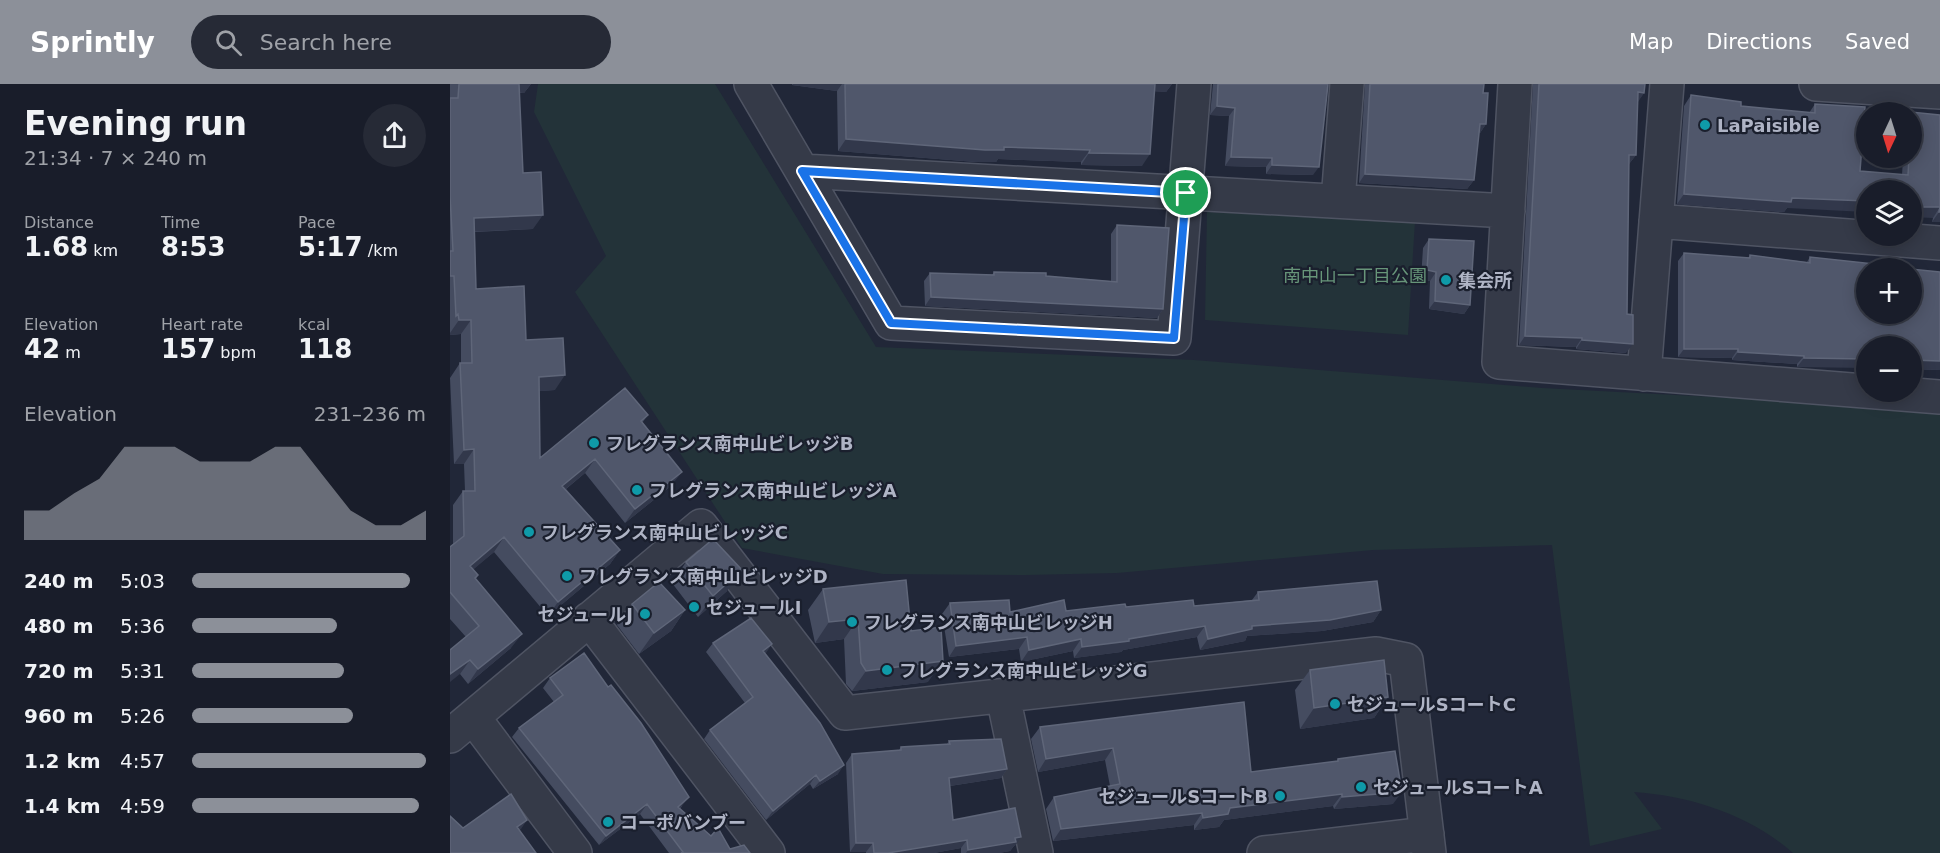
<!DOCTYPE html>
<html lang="en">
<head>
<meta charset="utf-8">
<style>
	body { margin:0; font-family:"DejaVu Sans","Noto Sans JP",sans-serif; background:#262a36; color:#f1f3f6; height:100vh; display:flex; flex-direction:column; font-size:22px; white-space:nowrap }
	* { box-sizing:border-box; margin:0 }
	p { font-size:20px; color:#9fa2a8 }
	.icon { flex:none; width:33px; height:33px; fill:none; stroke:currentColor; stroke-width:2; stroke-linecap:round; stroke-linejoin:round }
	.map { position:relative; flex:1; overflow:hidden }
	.panel { display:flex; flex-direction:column; background:#191d2a; width:450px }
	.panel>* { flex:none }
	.needle { width:39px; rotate:184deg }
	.buttons { position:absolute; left:1406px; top:18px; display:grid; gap:12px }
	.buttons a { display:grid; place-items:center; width:66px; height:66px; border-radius:50%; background:#191d2a; box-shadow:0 3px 15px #0003,0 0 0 2px #373b47; font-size:30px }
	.pin { position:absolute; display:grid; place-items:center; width:51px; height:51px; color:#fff; margin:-26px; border:3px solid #fff; border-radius:50%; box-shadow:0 2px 6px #0007 }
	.round { display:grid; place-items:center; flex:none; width:63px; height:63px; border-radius:32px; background:#262a36 }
	.summary { display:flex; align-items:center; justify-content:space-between; height:102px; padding:0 24px }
	h1 { font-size:33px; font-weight:700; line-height:45px }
	.figures { display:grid; grid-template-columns:repeat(3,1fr); gap:9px; height:102px; padding:6px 24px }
	.figures div { display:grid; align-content:center }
	.figures b { font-size:26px; font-weight:700 }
	.figures small { font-size:16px; font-weight:400 }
	.figures p { font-size:16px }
	.chart { height:168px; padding:12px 24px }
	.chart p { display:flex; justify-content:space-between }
	.chart svg { width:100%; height:108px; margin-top:6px; fill:#8c9099; opacity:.7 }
	ul { padding:0 24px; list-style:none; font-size:20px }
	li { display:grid; grid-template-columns:96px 72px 1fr; align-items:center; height:45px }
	li i { height:15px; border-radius:8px; background:#8c9099 }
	header { display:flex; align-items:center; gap:36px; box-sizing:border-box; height:84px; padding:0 30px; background:#8c9099; color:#fff }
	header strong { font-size:28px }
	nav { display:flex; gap:33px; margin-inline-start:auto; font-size:21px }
	.search { width:420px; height:54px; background:#262a36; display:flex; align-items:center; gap:15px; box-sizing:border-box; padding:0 21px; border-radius:33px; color:#9fa2a8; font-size:22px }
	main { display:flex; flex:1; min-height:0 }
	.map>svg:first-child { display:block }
	.green { fill:#233339 }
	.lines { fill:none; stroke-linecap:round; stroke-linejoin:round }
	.street-casing { stroke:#4f5463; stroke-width:36 }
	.street { stroke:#353a48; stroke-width:33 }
	.wall { fill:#454c60 }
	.shaded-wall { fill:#32384b }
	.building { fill:#50576b; stroke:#5f6679; stroke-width:1.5 }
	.route-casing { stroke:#fff; stroke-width:12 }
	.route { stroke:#1a73e8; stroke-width:8 }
	.culture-dot { fill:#0f9aa8; stroke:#1a1f2d; stroke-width:2 }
	.labels { text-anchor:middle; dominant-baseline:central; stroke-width:4.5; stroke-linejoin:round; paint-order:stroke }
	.poi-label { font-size:18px; font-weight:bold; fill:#afb4c5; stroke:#1a1f2d; text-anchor:start }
	.park-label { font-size:18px; fill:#679579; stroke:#1a1f2d }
</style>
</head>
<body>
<header>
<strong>Sprintly</strong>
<div class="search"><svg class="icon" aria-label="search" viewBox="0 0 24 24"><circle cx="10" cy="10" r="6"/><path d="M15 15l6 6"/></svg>Search here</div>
<nav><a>Map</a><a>Directions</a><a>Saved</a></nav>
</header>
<main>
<section class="panel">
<div class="summary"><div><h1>Evening run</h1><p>21:34 · 7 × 240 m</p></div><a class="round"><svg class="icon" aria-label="share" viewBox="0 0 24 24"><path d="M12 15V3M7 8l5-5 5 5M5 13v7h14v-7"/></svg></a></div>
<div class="figures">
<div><p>Distance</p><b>1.68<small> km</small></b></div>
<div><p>Time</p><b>8:53</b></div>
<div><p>Pace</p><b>5:17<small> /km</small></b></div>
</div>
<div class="figures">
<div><p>Elevation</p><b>42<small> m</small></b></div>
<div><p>Heart rate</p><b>157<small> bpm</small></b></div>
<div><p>kcal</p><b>118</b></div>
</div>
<div class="chart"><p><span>Elevation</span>231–236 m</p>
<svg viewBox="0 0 160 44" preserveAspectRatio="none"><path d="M0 44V32L10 32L20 25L30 19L40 6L50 6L60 6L70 12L80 12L90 12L100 6L110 6L120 19L130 32L140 38L150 38L160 32V44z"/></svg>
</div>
<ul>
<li><b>240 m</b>5:03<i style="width:93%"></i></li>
<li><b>480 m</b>5:36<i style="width:62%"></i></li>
<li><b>720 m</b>5:31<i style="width:65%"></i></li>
<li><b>960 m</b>5:26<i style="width:69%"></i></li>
<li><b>1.2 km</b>4:57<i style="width:100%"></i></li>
<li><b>1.4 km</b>4:59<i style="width:97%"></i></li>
</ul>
</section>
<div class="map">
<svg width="1490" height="769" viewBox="0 0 1490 769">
	<rect width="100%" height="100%" fill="#212738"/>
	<path class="green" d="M88,0H265L426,263L744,276L1092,304L1490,325V769H1343C1300,731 1241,712 1184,708L1212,745L1140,762L1102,461L923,466L667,489L576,491L433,490L292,464L125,208L156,172L84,28Z
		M757,128L965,137L958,251L755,236Z"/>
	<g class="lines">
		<g class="street-casing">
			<path id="street" d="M301,0L441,239L724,254L744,0
				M1065,0L1049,278L1490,313
				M1366,0L1490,8
				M352,87L1058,127
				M888,117L897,0
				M1206,137L1490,159
				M1194,290L1217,0
				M139,535L318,769
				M553,612L586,769
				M23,633L125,769
				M0,652L251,442L395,629L926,570L956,576L979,769
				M814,769L977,750"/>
		</g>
		<use href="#street" class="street"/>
	</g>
	<path class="wall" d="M0,0H81L74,9H69L73,89L83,145L25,148L26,205L76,256L105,306L89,307L90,374L198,331L192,339L221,402L175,439L135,389L116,405L170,466L160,480L98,532L44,468L23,485L28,491L26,495L61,564L18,600L10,590L16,553L0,535V463L3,460V421L13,407H15L14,380H4L0,294L10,279H11V250L0,251Z
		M342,0H722L716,8L704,7L692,82L631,81V78L548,75L546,78H526L388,67L387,7L342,1Z
		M763,0H878L863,91L816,90V83L775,82L779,32L760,31Z
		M915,0H1034L1033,9L1036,40L1030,49H1029L1024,96L1017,105L909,99Z
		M1083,0H1195L1194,9L1187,18L1186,71L1179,80L1176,269L1126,265V263L1069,261Z
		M1241,11L1291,22L1359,29L1365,20L1410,87L1452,91L1453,74H1461L1490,31V138H1482L1483,134L1461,106L1337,124L1334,128L1227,120L1234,22Z
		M667,141L713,225L707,234L475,222L474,197L480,189L542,191L544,188L661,197V150Z
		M979,155L1020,221L1014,230L979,225L980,197L971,195L973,164Z
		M1234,169L1298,174L1300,171L1357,178L1360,173L1490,286L1461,285V262L1347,283V280L1282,276V274L1228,273V177Z
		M236,478L277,507L248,533L222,499Z
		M373,505L461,547L478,598L402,607L396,600L394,555L365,559L358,526Z
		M808,508L931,526L923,538L872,547L797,552L795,557L750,566L747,553L673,566L671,568L624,574L623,567L571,578L569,565L499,573L492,530L500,519L560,528L616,527L676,523L744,522L802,516Z
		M182,520L235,526L221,547L189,570L167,541Z
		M263,559L315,570L388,690L363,705L360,700L316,736L254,655L260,646L295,619L256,568Z
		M860,586L938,613L924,634L850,645L845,606Z
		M100,594L232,722L230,725L261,752L280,765L300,769H219L190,730L149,761L62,653L69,644L104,618L93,604Z
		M590,643L801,688L886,678L888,675L943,720L884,725L883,722L774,736L769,743L744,746V741L603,757L596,725L604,713L660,702L655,676L588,688L581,655Z
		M499,657L557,685L551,694L500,702L503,736L565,762H564L560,767L549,769H511V764L484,769H416V768H400L396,679L402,670L449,666L451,663L497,660Z"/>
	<path class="shaded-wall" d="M64,0H81L74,9L58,8Z
		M343,0H392L387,7L342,1Z
		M702,0H722L716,8L697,7Z
		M1188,8L1194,9L1188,18L1182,17Z
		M767,22L785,24L779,32L760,31Z
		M1030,40H1036L1030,49H1024Z
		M396,55L554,63L640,66L631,78L548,75L546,78H526L388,67Z
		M639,69L700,70L692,82L631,81Z
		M1179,71H1186L1179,80H1173Z
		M781,73L822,74L816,83L775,82Z
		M822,81L869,83L863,91L816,90Z
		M915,90L1024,96L1017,105L909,99Z
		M1234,110L1416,117V128L1337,124L1334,128L1227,120Z
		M1461,123H1490L1483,134L1461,133Z
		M1489,128H1490V138H1482Z
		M93,131L83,145L14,148L24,134Z
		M977,186L986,188L980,197L971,195Z
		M481,213L713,225L707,234L475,222Z
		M985,217L1020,221L1014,230L979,225Z
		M9,236H21L11,250L0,251V249Z
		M1075,252L1132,254L1126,263L1069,261Z
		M1132,256L1183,260L1176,269L1126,265Z
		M1234,265H1288L1282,274L1228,273Z
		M1288,268L1354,272L1347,280L1282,276Z
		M1354,274L1416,275V284L1347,283Z
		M1461,276L1490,277V286L1461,285Z
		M115,291L105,306L78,308L89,293Z
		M24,365L14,380H4L14,366Z
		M145,375L135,389L102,416L112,402Z
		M232,388L221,402L175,439L185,425Z
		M54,453L44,468L10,497L20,482Z
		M170,466L160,480L98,532L108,518Z
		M292,486L277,507L248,533L263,512Z
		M235,526L221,547L189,570L204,549Z
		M931,526L923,538L872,547L797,552L795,557L750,566L758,555L802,542Z
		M408,535L394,555L365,559L379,538Z
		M755,542L747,553L673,566L671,568L624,574L632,563Z
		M72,550L61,564L18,600L28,585Z
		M577,553L569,565L499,573L506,562Z
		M631,555L623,567L571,578L579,566Z
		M322,560L316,569L307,576L313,567Z
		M20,576L10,590L0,598V590Z
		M493,577L478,598L402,607L416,587Z
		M938,613L924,634L850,645L864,624Z
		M663,664L655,676L588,688L596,675Z
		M394,681L388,690L363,705L370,697Z
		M557,685L551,694L493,703L499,694Z
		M366,691L360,700L316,736L323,727Z
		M952,708L943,720L884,725L892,713Z
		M892,710L883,722L774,736L769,743L744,746L753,734L780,724Z
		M239,713L232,722L221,733L228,723Z
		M197,720L190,730L149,761L156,752Z
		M752,729L744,741L603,757L611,745Z
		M77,736L71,745L61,752L67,743Z
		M571,753L565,762H564L560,767L549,769H516L518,766L565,754Z
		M517,756L511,764L484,769H438Z
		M406,759H423L416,768H400Z"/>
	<path class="building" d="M9,0H69L73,89L91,88L93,131L24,134L26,205L74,202L76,256L113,254L115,291L89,293L90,374L175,304L198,331L191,337L232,388L185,425L145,375L112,402L170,466L108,518L54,453L20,482L28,491L25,494L72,550L28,585L20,576L0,590V566L29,542L0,508V463L14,452L13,407H25L24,365L14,366L10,279H22L21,236H9L8,230L6,232L4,192H0V167H3L0,112V14H8Z
		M395,0H705L700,70L639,69L640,66L554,63V66H535L396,55Z
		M768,0H878L869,83L822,81V74L781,73L785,24L767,22Z
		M920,0H1034L1033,9H1038L1036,40H1030L1024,96L915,90Z
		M1089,0H1195L1194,9L1188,8L1186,71H1179L1177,230L1183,231V260L1132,256V254L1075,252Z
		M1241,11L1291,18V22L1365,29V20L1415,23L1410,87L1458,91L1459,74H1461V28L1490,31V128H1489L1490,123H1461V106H1416V117L1342,114L1341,118L1234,110Z
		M667,141L719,144L713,225L481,213L480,189L544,191V188L596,189V192L667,198Z
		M979,155L1024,157L1020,221L985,217L986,188L977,186Z
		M1234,169L1300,174V171L1360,179V173L1461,184H1416V230H1461V185L1490,188V277L1461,276V262H1416V275L1354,274V272L1288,268V265H1234Z
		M263,455L292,486L263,512L236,478Z
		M456,496L461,547L491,543L493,577L416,587L411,579L408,535L379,538L373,505Z
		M927,497L931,526L880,536L802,542V545L758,555L755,542L679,555V557L632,563L631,555L579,566L577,553L506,562L500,519L559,516L560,528L614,516L616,527L675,520L676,523L743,516L744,522L809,516L808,508Z
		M209,498L235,526L204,549L182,520Z
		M301,534L322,560L313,567L370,639L394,681L370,697L366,691L323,727L260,646L303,613L263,559Z
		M134,569L158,603L161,601L191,639L239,713L228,723L261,752L268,744L280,765L294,761L300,769H231L233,768L197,720L156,752L69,644L113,611L100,594Z
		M934,576L938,613L864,624L860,586Z
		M794,618L801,688L888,677V675L945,667L952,708L892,713V710L780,724L778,730L753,734L752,729L611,745L604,713L670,700L663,664L596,675L590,643Z
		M551,655L557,685L499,694L503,736L565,724L571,753L565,754L566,758L518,766L517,756L438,769H424L423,759H406L402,670L451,666V663L500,660L499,657Z
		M61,710L77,736L67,743L86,769H0V732L13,744Z"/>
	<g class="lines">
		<g class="route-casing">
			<path id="route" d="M352,87L736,109L724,254L441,239Z"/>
		</g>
		<use href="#route" class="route"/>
	</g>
	<g class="culture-dot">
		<circle cx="1255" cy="41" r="6"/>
		<circle cx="996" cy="196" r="6"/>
		<circle cx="144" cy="359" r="6"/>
		<circle cx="187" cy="406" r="6"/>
		<circle cx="79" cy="448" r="6"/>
		<circle cx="117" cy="492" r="6"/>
		<circle cx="244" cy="523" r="6"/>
		<circle cx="195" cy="530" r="6"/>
		<circle cx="402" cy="538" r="6"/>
		<circle cx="437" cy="586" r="6"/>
		<circle cx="885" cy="620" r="6"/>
		<circle cx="911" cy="703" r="6"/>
		<circle cx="830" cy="712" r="6"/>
		<circle cx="158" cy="738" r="6"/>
	</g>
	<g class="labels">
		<g class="poi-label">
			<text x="1267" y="41">LaPaisible</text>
			<text x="1008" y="196">集会所</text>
			<text x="156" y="359">フレグランス南中山ビレッジB</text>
			<text x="199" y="406">フレグランス南中山ビレッジA</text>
			<text x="91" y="448">フレグランス南中山ビレッジC</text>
			<text x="129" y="492">フレグランス南中山ビレッジD</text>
			<text x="256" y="523">セジュールI</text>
			<text x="183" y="530" text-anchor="end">セジュールJ</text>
			<text x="414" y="538">フレグランス南中山ビレッジH</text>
			<text x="449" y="586">フレグランス南中山ビレッジG</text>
			<text x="897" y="620">セジュールSコートC</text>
			<text x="923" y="703">セジュールSコートA</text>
			<text x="818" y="712" text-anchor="end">セジュールSコートB</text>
			<text x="170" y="738">コーポバンブー</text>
		</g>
		<g class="park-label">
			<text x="905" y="191">南中山一丁目公園</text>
		</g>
	</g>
</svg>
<div class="buttons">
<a><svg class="needle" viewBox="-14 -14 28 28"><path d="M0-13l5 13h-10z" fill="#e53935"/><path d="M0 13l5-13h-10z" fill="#9fa2a8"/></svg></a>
<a><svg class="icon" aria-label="layers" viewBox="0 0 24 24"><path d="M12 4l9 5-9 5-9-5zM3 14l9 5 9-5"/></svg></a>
<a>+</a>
<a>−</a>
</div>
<div class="pin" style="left:736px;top:109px;background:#1e9e55"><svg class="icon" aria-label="arrive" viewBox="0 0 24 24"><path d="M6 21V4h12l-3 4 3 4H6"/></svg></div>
</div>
</main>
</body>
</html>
